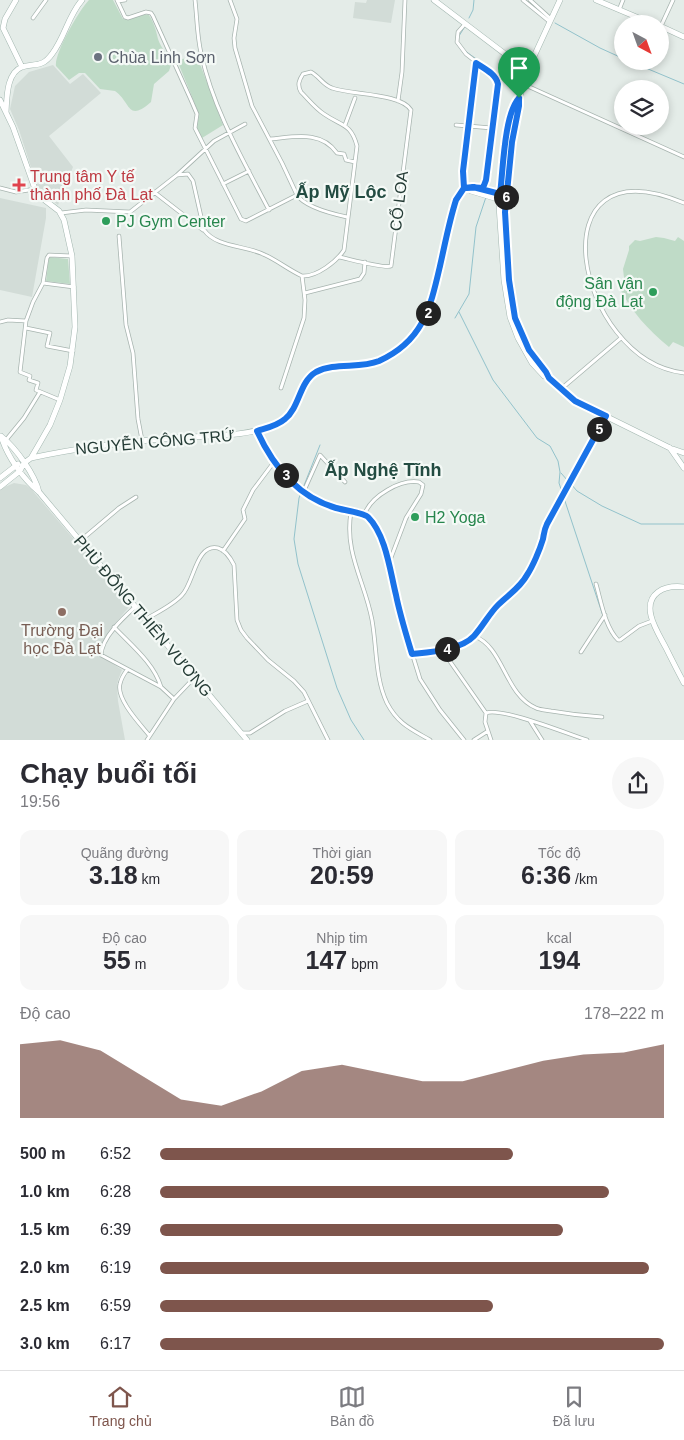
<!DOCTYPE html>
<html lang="vi">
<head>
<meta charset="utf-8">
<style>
	body { margin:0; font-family:Helvetica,sans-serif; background:#f7f7f7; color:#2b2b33; height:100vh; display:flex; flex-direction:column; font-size:19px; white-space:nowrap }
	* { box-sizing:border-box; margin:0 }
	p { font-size:16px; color:#7c7c81 }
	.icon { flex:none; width:28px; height:28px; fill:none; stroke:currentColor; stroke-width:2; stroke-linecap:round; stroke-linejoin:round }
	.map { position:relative; height:740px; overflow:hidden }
	.details { display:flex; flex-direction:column; background:#fff; flex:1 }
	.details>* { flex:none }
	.needle { width:32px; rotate:139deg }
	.controls { position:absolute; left:614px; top:15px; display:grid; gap:10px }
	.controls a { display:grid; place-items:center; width:55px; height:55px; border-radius:50%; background:#fff; box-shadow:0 2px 8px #0003; font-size:25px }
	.pin { position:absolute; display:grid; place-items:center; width:42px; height:42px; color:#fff; margin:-51px -21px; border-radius:50% 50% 50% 0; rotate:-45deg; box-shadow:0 0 5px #0007 }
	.pin .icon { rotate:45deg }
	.km { position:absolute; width:25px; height:25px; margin:-12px; border-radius:50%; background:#222; color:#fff; font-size:14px; line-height:25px; text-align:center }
	.round { display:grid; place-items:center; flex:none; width:52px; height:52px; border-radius:26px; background:#f7f7f7 }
	.head { display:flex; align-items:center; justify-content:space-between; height:85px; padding:0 20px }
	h1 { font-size:28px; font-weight:700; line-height:38px }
	.figures { display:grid; grid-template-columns:repeat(3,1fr); gap:8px; height:85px; padding:5px 20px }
	.figures div { display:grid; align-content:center; border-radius:12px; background:#f7f7f7; text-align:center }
	.figures b { font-size:25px; font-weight:700 }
	.figures small { font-size:14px; font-weight:400 }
	.figures p { font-size:14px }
	.chart { height:140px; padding:10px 20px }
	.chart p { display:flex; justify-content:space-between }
	.chart svg { width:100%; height:90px; margin-top:5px; fill:#7e554c; opacity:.7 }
	ul { padding:0 20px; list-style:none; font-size:16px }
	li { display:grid; grid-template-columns:80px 60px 1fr; align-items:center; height:38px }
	li i { height:12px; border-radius:6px; background:#7e554c }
	.tabs { display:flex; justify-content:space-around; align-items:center; height:70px; border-top:1px solid #e1e1e2; background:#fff; font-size:14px; color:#7c7c81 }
	.tabs a { display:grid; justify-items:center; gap:2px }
	.tabs .selected { color:#7e554c }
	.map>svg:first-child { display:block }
	.built { fill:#d2dcd7 }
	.green { fill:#bfdbc7 }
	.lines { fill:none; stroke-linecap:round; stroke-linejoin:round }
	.stream { stroke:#92c2cb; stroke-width:1 }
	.street-casing { stroke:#a7b4af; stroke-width:4.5 }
	.secondary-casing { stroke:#a3b7b0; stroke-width:6 }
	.street { stroke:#fff; stroke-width:3 }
	.secondary { stroke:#fff; stroke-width:5 }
	.route-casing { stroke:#fff; stroke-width:10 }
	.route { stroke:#1a73e8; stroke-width:6 }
	.worship-dot { fill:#6b7280; stroke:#f4f9f6; stroke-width:2 }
	.health-dot { fill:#e0444e; stroke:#f4f9f6; stroke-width:2 }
	.leisure-dot { fill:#2e9e5b; stroke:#f4f9f6; stroke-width:2 }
	.education-dot { fill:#8d6e63; stroke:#f4f9f6; stroke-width:2 }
	.labels { text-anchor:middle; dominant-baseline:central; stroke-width:4.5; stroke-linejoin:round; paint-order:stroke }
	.worship-label { font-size:16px; fill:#5b616d; stroke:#f4f9f6; text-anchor:start }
	.health-label { font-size:16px; fill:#be3a42; stroke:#f4f9f6; text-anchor:start }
	.street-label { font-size:16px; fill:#253c36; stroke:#f4f9f6 }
	.leisure-label { font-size:16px; fill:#27864d; stroke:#f4f9f6; text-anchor:start }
	.education-label { font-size:16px; fill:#785e54; stroke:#f4f9f6 }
	.neighbourhood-label { font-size:18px; font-weight:bold; fill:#234c42; stroke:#f4f9f6 }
</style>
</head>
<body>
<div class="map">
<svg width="684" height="740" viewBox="0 0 684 740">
	<rect width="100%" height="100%" fill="#e4ece8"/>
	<path class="built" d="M367,0H395L391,23L353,18L355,2L366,3Z
		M53,65L70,84L83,74L101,93L49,136L73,167L58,205L38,189L19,130L10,109L15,86L29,72Z
		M0,198L46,208V218L32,297L0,290Z
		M14,483L26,485L32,490L129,604V607L112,627L101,645L99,654L122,670L118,680L117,687L118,701L125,740H0V489Z"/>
	<path class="green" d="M89,0H113L123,19C133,21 140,13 149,15C154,23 156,30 158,39C161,49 169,54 171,65L169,71L154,84L151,102C127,123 131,102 115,91L100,89L85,73H79L69,80L56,66C54,54 79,10 89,0Z
		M197,56L223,125L202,138L197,128L199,114L177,60Z
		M656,237L664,238L675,241L678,237L684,241V347L673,342L669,347C648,330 631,311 619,287L625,286L623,269L629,250V246L635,240L640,241Z
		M49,257L68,259L70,284L46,281Z"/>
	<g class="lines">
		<path class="stream" d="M531,4L537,10
			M469,18L473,10L474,0
			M555,23L600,48L622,58
			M459,36L464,28
			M463,48L468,53L496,73L501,85L496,115L491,173L488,188
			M629,61L684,84
			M459,312L493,380L537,438L550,446L558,461L560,472L559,483L603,616
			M455,318L469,294L476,227L486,197
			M561,473L568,481
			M571,484L577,491L602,506L641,524H684
			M303,488L320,445
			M301,493L299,498L294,539L298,564L337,688L351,720L364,740"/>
		<g class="street-casing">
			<path id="street" d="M117,0L125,17L128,18L146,12L151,13L153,16L191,100L197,114L195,128L198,134L241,219L246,221L297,195
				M195,0C197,17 197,36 201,53C213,109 243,160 269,210
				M230,0L237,19L234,38L235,48L252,106L282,163L297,195C305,207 333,214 347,217
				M523,0L550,22
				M530,0L551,19
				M118,1L125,0
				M619,10L623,0
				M33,18L46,0
				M465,24L458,32L457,42L466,54L493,75L499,84L492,128L489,167L483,189
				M661,26L673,0
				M523,84L684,157
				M398,101L402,72L405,0
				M345,125L355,98
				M456,125L492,128
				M270,139C294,137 321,130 337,153L344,154L346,160L355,162
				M177,175L214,141L245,124
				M223,184L249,171
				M0,188L16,192L35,189
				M465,189L463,171L476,63
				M154,192L203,230
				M684,203C532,139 575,360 684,373
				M61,213L86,210L130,212L177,175L188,174L193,181L204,230C217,248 246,245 265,255C278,261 289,270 302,276C317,277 337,261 344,250L357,146C351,123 341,126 324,114C315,108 309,100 301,92C297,85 299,80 303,74L311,72C319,76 323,85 332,88C351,95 401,93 411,110L391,266C385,269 349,259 339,257
				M119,236L126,325L133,353L138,419L142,440
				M43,283L74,287
				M305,293L360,279L364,273L365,262
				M26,321L20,372L30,376L29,380L38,383L36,390L60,400
				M0,322L8,320L26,321L33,302L43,283L47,258L49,255L72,256
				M26,328L50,333L47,346L73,351
				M281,388L304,318L305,300L302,276
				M561,389L621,338
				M257,431L274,462L303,493L321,503L351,512L365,513L370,518L382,540L403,624L420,679L440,710L464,740
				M6,440L24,418L40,392
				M303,493L320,455L345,482
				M351,512C344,553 365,582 372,620C377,648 375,678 387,703C398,724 411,729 430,740
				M365,513C372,496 400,479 419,482L423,485L421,494L406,518L389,563
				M80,541L119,508L136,497
				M223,551L245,519L243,510L253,490L274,462
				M596,584C601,601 605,627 618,640H620L639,626L652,621
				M135,607C123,618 102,637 101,655L161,687L174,699
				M146,619C158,612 173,605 182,595C194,583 196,543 218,548C225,550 231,559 234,565L237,620L241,630L247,638L268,660L294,681L304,692L328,740
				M114,627C131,645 154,663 161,687
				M474,636C504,647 504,694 536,708C540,710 546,710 551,711C568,714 585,716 602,717
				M442,650L486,713
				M581,652L605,615
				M412,654C430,652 451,651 468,642C479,635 486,619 494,609C500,602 508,598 514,591C527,579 543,548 544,530L606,416
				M127,670C124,674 121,679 120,684C116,699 140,724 149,735
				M530,721L542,740
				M241,733H250L285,711L308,701
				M147,740L174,699L195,677
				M474,740L488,731
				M491,740L485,722L486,713C502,707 568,734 587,740"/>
		</g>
		<g class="secondary-casing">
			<path id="secondary" d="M16,0L5,19L3,28L22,67
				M434,0L521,66
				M596,0L653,24
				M660,26L684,37
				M521 69a5 5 0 1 1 10 0a5 5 0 1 1-10 0Z
				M530,65L560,0
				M525,74L513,129L505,202L509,280L515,317L523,338L529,350L549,378
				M519,99L515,103L508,129L499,205L504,280L510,317L518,338L532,363L544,376L549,378L575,401L670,448L684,453
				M0,100L13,127L35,189L42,198L59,211L64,220L72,256L75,327L70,366L60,400L50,425L38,446L31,458L24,463L20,471L0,487
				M6,112C7,99 6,73 22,67C35,63 42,68 52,54C65,37 68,16 82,0
				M469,188L471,191L501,200
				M1,436C7,456 23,479 39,492L247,740
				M2,437C16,448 35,475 39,492
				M670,448L684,468
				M31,458C77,448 125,442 172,438C207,435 244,438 277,424C299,414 296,383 317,372C336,362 360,370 380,360C423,341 430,309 440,267C444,246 449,225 454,204L461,191L473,187L506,196
				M0,478L18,464
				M684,587C675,586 665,587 658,592C639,606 659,634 666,648C672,660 678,672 684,683"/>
		</g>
		<use href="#street" class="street"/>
		<use href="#secondary" class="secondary"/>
	</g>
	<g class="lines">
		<g class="route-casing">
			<path id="route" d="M519,98C504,114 503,172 500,194L473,187L464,188L463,171L476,63C485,69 496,74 498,84L486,180L483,188C476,187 471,188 464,188L456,200C449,222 445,244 440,266C430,309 423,341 379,361C359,369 335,362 316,372C299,382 300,407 285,419C277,426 266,428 257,431C273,466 298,497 336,508C343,510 364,513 368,517C386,535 390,571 396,595C400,615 406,634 412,654C430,652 461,650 474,636C483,626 489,614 498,605C508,595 520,588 527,575C533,566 540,549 543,539C544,534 544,530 547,524L606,416L575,401L549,378L546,372L529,350L515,318L509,280L505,212L512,142L519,106V98"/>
		</g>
		<use href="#route" class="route"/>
	</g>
	<circle class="worship-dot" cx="98" cy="57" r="5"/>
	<path class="health-dot" d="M16.5 177.5h5v5h5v5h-5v5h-5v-5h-5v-5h5z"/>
	<g class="leisure-dot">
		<circle cx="106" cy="221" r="5"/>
		<circle cx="653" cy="292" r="5"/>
		<circle cx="415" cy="517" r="5"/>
	</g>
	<circle class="education-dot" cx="62" cy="612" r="5"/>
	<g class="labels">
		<g class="worship-label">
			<text x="108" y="57">Chùa Linh Sơn</text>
		</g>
		<g class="health-label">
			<text x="30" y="176">Trung tâm Y tế<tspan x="30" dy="18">thành phố Đà Lạt</tspan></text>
		</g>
		<g class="street-label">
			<text transform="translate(399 201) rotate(-83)">CỔ LOA</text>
			<text transform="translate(155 442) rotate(-5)">NGUYỄN CÔNG TRỨ</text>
			<text transform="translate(143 616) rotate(50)">PHÙ ĐỔNG THIÊN VƯƠNG</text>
		</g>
		<g class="leisure-label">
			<text x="116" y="221">PJ Gym Center</text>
			<text x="643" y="283" text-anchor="end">Sân vận<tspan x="643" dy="18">động Đà Lạt</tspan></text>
			<text x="425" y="517">H2 Yoga</text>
		</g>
		<g class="education-label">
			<text x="62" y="630">Trường Đại<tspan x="62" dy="18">học Đà Lạt</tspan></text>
		</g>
		<g class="neighbourhood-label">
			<text x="341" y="192">Ấp Mỹ Lộc</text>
			<text x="383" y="470">Ấp Nghệ Tĩnh</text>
		</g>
	</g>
</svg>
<div class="controls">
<a><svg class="needle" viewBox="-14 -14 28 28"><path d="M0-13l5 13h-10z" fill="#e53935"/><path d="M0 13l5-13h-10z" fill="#7c7c81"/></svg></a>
<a><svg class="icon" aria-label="layers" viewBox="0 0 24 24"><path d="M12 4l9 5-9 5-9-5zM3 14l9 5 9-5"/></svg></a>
</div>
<div class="pin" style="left:519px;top:98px;background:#1e9e55"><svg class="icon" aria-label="arrive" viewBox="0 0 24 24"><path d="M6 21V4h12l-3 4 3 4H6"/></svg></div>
<b class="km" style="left:428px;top:313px">2</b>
<b class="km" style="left:286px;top:475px">3</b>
<b class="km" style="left:447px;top:649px">4</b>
<b class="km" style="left:599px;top:429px">5</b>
<b class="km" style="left:506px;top:197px">6</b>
</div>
<section class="details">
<div class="head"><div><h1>Chạy buổi tối</h1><p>19:56</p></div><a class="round"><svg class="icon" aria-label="share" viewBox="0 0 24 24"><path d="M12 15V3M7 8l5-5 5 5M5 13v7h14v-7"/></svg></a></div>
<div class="figures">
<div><p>Quãng đường</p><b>3.18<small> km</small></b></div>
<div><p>Thời gian</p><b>20:59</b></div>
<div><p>Tốc độ</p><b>6:36<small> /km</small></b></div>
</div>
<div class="figures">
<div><p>Độ cao</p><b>55<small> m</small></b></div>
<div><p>Nhịp tim</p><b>147<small> bpm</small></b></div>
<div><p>kcal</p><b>194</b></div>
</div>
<div class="chart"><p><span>Độ cao</span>178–222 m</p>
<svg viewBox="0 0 160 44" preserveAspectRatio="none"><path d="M0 44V8L10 6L20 11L30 23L40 35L50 38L60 31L70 21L80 18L90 22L100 26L110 26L120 21L130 16L140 13L150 12L160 8V44z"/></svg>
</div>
<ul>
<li><b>500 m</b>6:52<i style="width:70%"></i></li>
<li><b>1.0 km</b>6:28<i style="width:89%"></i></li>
<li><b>1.5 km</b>6:39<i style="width:80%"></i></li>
<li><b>2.0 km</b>6:19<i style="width:97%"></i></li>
<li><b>2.5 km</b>6:59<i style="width:66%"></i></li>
<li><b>3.0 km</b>6:17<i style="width:100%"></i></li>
</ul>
</section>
<nav class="tabs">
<a class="selected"><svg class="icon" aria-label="home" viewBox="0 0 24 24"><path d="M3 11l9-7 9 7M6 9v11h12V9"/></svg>Trang chủ</a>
<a><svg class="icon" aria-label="map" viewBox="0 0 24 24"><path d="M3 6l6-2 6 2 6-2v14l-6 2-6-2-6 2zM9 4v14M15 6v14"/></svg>Bản đồ</a>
<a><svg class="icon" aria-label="saved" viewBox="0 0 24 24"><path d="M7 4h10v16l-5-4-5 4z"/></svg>Đã lưu</a>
</nav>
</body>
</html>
